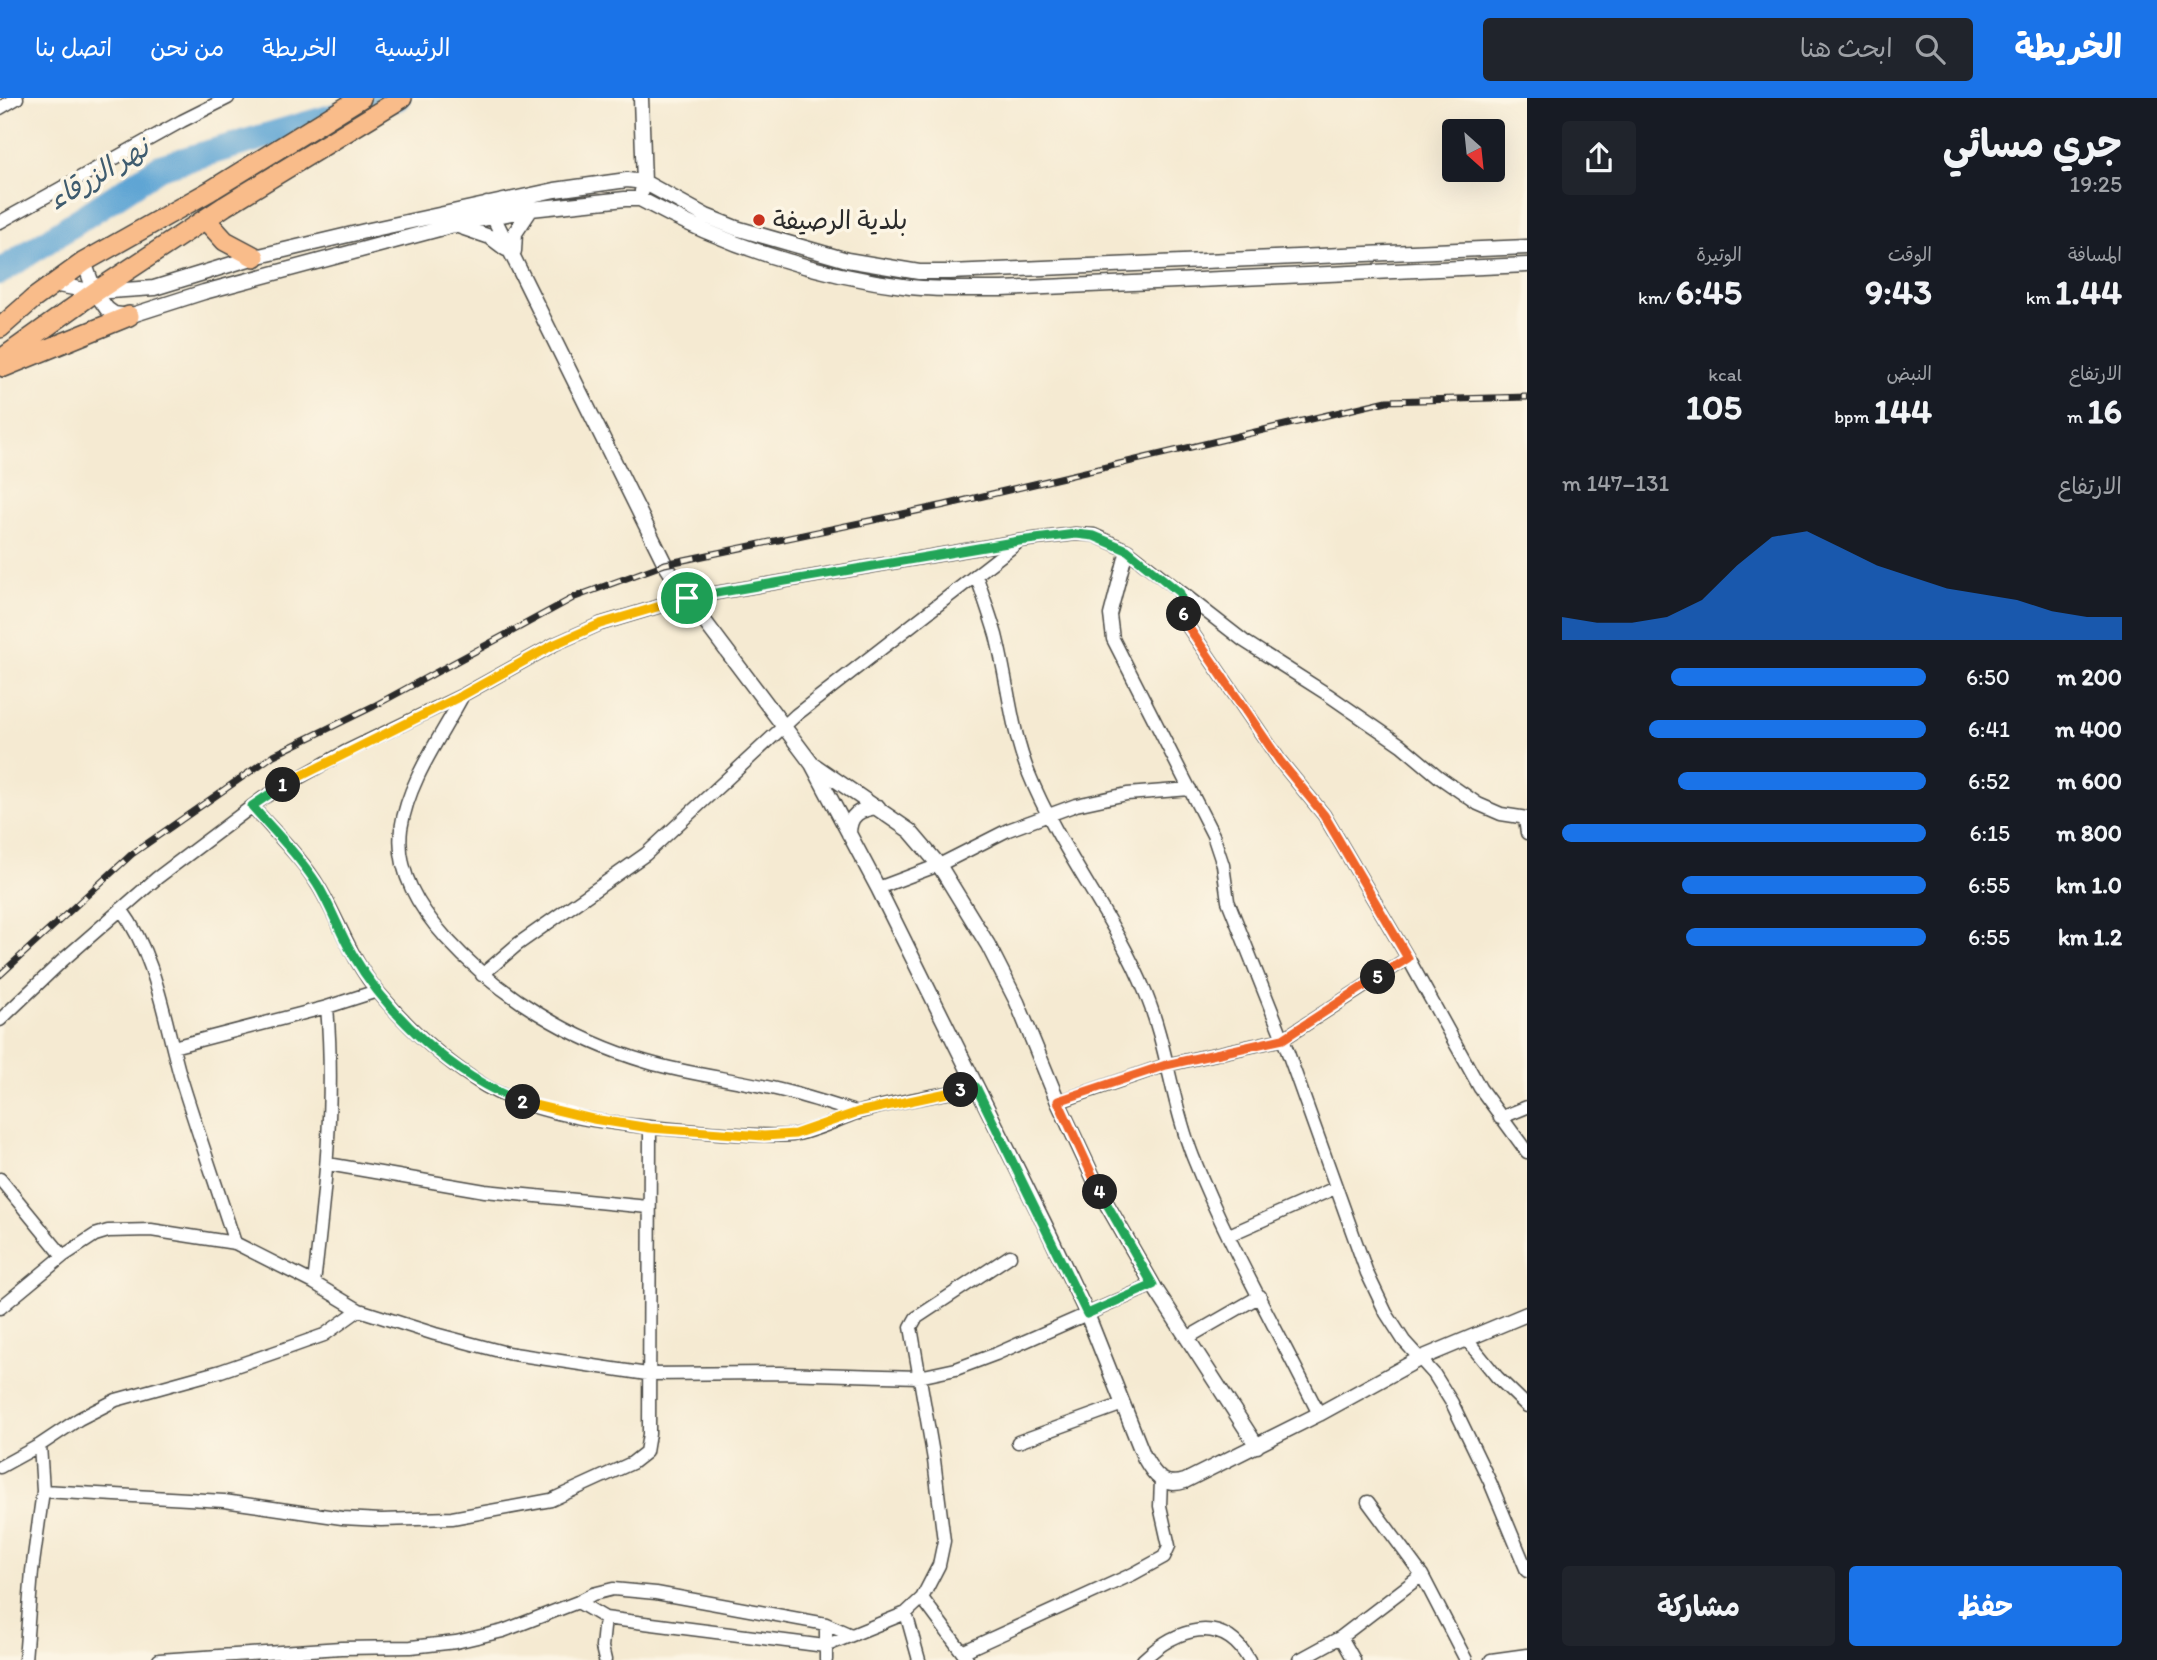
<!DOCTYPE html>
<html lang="ar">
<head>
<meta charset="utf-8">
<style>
	body { margin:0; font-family:Itim,"Playpen Sans Arabic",sans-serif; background:#20242c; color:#f1f3f6; direction:rtl; height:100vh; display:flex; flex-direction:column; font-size:26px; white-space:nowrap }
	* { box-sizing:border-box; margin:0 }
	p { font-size:23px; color:#9ea1a6 }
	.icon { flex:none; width:38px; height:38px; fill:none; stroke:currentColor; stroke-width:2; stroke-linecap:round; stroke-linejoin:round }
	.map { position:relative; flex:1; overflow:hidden; direction:ltr }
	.panel { display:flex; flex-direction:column; background:#171b24; width:630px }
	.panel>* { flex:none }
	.needle { width:46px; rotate:153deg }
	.controls { position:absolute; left:1442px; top:21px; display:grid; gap:14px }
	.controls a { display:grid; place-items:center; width:63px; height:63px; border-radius:7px; background:#171b24; box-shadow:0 7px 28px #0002; font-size:35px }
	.pin { position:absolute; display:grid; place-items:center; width:60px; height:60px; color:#fff; margin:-30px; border:4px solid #fff; border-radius:50%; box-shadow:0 2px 7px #0007 }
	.km { position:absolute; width:35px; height:35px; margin:-18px; border-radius:50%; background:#222; color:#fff; font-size:19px; line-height:35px; text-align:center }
	.round { display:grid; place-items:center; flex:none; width:74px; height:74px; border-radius:7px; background:#20242c }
	.head { display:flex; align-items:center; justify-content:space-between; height:119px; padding:0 35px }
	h1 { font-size:38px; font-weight:700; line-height:52px }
	.metrics { display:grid; grid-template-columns:repeat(3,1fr); gap:10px; height:119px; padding:7px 35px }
	.metrics div { display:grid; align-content:center }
	.metrics b { font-size:35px; font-weight:700 }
	.metrics small { font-size:19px; font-weight:400 }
	.metrics p { font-size:19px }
	.chart { height:196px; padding:14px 35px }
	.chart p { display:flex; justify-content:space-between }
	.chart svg { width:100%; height:126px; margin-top:7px; fill:#1a73e8; opacity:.7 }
	.cta { display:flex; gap:14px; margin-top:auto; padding:14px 35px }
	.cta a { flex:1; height:80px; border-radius:7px; background:#1a73e8; color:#fff; font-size:28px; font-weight:700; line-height:80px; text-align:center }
	.cta a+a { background:#20242c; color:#f1f3f6 }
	ul { padding:0 35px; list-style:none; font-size:23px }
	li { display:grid; grid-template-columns:112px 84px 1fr; align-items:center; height:52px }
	li i { height:18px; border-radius:9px; background:#1a73e8 }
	header { display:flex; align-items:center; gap:42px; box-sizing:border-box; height:98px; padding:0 35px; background:#1a73e8; color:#fff }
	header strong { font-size:33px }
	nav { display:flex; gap:38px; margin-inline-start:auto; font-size:24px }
	.search { width:490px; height:63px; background:#20242c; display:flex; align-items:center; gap:18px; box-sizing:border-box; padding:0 24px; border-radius:7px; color:#9ea1a6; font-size:26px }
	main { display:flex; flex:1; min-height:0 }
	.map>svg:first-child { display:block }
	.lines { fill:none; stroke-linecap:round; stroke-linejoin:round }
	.river { stroke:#5ea5d4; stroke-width:26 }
	.minor-casing { stroke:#494844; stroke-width:15 }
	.tertiary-casing { stroke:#494844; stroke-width:17 }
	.primary-casing { stroke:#494844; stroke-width:22 }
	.minor { stroke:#fff; stroke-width:12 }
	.tertiary { stroke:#fff; stroke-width:14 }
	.primary { stroke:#f9bc8a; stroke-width:19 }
	.rail-casing { stroke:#2b2b2b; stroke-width:7 }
	.rail { stroke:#fcf5e5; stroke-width:4.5; stroke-dasharray:13; stroke-linecap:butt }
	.split-1-casing { stroke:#fff; stroke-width:14 }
	.split-2-casing { stroke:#fff; stroke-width:14 }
	.split-3-casing { stroke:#fff; stroke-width:14 }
	.split-4-casing { stroke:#fff; stroke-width:14 }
	.split-5-casing { stroke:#fff; stroke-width:14 }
	.split-6-casing { stroke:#fff; stroke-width:14 }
	.split-7-casing { stroke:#fff; stroke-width:14 }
	.split-1 { stroke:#f5b400; stroke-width:9 }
	.split-2 { stroke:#22a559; stroke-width:9 }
	.split-3 { stroke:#f5b400; stroke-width:9 }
	.split-4 { stroke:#22a559; stroke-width:9 }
	.split-5 { stroke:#f0652b; stroke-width:9 }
	.split-6 { stroke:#f0652b; stroke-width:9 }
	.split-7 { stroke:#22a559; stroke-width:9 }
	.poi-dot { fill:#c8321e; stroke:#fcf5e5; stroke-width:2.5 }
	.labels { text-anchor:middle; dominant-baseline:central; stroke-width:7; stroke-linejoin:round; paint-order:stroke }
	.poi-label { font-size:26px; fill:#2b2b2b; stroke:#fcf5e5; text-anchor:start }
	.water-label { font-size:28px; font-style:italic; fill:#3f5c6f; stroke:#fcf5e5 }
</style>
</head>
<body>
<header>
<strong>الخريطة</strong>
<div class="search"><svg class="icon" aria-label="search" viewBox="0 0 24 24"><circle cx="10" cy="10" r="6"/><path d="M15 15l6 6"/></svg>ابحث هنا</div>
<nav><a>الرئيسية</a><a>الخريطة</a><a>من نحن</a><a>اتصل بنا</a></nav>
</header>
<main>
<section class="panel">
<div class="head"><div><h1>جري مسائي</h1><p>19:25</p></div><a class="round"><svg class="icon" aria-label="share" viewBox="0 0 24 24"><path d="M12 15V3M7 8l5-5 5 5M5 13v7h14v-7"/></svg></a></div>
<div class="metrics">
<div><p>المسافة</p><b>1.44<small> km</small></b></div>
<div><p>الوقت</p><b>9:43</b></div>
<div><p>الوتيرة</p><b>6:45<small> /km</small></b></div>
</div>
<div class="metrics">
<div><p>الارتفاع</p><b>16<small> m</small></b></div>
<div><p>النبض</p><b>144<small> bpm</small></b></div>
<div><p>kcal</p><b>105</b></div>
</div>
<div class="chart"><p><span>الارتفاع</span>131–147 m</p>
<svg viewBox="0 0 160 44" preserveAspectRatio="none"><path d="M0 44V36L10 38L20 38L30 36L40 30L50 18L60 8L70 6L80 12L90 18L100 22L110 26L120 28L130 30L140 34L150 36L160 36V44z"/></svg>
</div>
<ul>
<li><b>200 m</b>6:50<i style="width:70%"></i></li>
<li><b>400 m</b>6:41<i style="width:76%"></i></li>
<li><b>600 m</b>6:52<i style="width:68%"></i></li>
<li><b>800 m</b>6:15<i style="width:100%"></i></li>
<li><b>1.0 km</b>6:55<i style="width:67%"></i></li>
<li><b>1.2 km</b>6:55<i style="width:66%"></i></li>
</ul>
<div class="cta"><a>حفظ</a><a>مشاركة</a></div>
</section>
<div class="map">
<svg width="1527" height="1562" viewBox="0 0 1527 1562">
	<rect width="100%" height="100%" fill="#fcf5e5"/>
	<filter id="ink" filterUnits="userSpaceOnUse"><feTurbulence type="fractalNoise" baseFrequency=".0143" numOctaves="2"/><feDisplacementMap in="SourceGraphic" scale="14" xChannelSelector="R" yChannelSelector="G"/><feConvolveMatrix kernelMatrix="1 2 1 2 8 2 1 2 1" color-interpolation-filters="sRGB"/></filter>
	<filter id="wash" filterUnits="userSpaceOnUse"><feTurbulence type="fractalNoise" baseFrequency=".00686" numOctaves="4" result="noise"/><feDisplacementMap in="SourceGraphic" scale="28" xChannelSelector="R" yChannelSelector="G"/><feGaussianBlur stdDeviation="1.57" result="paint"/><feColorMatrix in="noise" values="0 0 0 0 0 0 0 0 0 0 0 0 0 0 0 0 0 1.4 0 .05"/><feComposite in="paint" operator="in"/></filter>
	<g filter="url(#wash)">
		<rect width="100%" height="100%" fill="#f5ead2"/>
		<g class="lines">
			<path class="river" d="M0,174L160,69L397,0"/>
		</g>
	</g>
	<g filter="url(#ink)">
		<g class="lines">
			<g class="minor-casing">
				<path id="minor" d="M0,10L17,0
					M0,124L182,23L228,0
					M1127,452L1110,517L1113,541L1213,737L1223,767L1228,803L1283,941L1367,1175L1386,1215L1404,1243L1434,1276L1452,1305L1490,1384L1527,1473
					M976,477C983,497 990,517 996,537C1008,584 1011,632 1029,676C1060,753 1115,819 1146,896C1167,948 1172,1006 1193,1059C1228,1147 1277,1231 1319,1316
					M1180,495L1184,520L1189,530L1280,663L1324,717L1408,860L1480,990L1527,1054
					M463,597C441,639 408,683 401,731C396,774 419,810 446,840C499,898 572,942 647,964C694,978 745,982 792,995C815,1001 836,1008 858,1015
					M252,708C275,735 301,759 319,789C340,824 352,864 379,895C407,928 441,960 477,983C535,1022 638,1029 707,1034C735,1036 764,1039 792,1037C814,1034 836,1022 857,1015C895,1003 937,998 976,989
					M1525,721L1527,735
					M878,790L939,767L1008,732L1076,707L1127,696L1190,691
					M121,811C156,858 164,921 180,977C197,1033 217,1089 235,1145
					M482,877L518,846L646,756L796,617L1016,446
					M0,922L63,862L157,780L263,700L345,654L463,597L555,546L600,526L687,500L1019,443L1075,436L1094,437L1127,452L1244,543L1327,596L1401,647L1439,679L1478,706L1501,716L1527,720
					M173,949L327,909L377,893
					M1058,1004L1166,967L1283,941L1408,860
					M1500,1020L1527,1009
					M328,1066L485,1093L648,1109
					M0,1081L63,1158
					M1229,1137L1335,1090
					M314,1185C325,1093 335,1002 327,909
					M0,1210L63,1158L95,1137L108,1133L151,1132L235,1145L314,1185L359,1212L435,1236L507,1255L647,1276L779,1275L919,1279L956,1271L996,1256L1153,1187
					M1187,1240L1260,1198
					M1467,1242L1497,1279L1527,1308
					M1018,1344L1123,1306
					M0,1369L40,1347L79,1321L116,1302L221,1273L296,1247L324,1237L359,1212
					M43,1393L224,1403L342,1420L381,1422L452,1420L551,1402L632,1365L646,1354L649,1336L650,1030
					M1368,1404L1422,1477L1466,1562
					M922,1500L968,1562
					M578,1504L605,1520L825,1548L906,1515L922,1500L939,1467L944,1443L934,1362L911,1229L916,1220L1010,1158
					M906,1515L919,1562
					M605,1520L602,1549L605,1562
					M826,1526V1562
					M1341,1539L1354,1562
					M962,1554L1133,1476L1164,1459L1169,1448L1160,1408L1161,1382
					M25,1562L32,1473L43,1393L40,1347
					M159,1562L341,1550L411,1549L456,1544L503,1533L578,1504L593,1496L613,1491L656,1495L826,1526L851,1537
					M1143,1562C1176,1531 1222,1514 1249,1562
					M1299,1562L1341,1539L1422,1477
					M1491,1562L1527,1557"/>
			</g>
			<g class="tertiary-casing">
				<path id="tertiary" d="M641,0L644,84L642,93
					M487,106L665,466L687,500L812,666L878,790L1047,1131L1087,1216L1144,1359C1154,1377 1163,1390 1185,1383L1319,1316L1419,1261L1527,1216
					M455,127L490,139L506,151
					M514,153L515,135L531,111
					M84,164L95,194L107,211L114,216L129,218L204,194L454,127L531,111L625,101H640C722,146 816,178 910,189C940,192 971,191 1002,191L1527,167
					M53,186L95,194L154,190L255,159L365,133L555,92L627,82L644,84L706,118L736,130L847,162L919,174H950L1527,149
					M814,667L910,733L939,767L988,847L1017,904L1058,1004L1101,1096L1153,1187L1257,1348
					M849,736C849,716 860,711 878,709"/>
			</g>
			<g class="primary-casing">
				<path id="primary" d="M205,121L225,143L255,159
					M0,230L33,201L84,164L210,93L361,0
					M0,262L95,194L225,108L402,0
					M4,269L129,218"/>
			</g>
			<use href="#minor" class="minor"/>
			<use href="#tertiary" class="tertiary"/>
			<use href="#primary" class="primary"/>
			<g class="rail-casing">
				<path id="rail" d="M0,877L132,756L274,657L374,608L575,499L665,466L945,407L1387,303L1527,299"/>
			</g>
			<use href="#rail" class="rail"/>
		</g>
	</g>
	<g class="lines" filter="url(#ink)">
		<g class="split-1-casing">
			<path id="split-1" d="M283,687L463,597L555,546L600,526L687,500"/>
		</g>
		<g class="split-2-casing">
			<path id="split-2" d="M283,687L252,708C275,734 298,757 317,786C331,808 339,834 353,857C388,917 456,981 523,1004"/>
		</g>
		<g class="split-3-casing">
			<path id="split-3" d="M523,1004L593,1021L650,1030L764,1038L795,1036L858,1014L961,992"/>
		</g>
		<g class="split-4-casing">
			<path id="split-4" d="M961,992L976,989L1087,1216L1153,1187L1100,1094"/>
		</g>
		<g class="split-5-casing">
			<path id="split-5" d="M1100,1094L1058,1003L1166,967L1283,941L1378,879"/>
		</g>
		<g class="split-6-casing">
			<path id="split-6" d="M1184,516L1189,530L1280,663L1324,717L1408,860L1378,879"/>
		</g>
		<g class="split-7-casing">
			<path id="split-7" d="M687,500L1019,443L1076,436L1094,438L1127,452L1180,495L1184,516"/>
		</g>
		<use href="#split-1" class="split-1"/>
		<use href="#split-2" class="split-2"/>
		<use href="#split-3" class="split-3"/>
		<use href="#split-4" class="split-4"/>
		<use href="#split-5" class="split-5"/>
		<use href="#split-6" class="split-6"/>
		<use href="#split-7" class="split-7"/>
	</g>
	<circle class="poi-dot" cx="759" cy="122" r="7"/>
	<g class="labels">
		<g class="poi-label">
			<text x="773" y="122">بلدية الرصيفة</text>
		</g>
		<g class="water-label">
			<text transform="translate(98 75) rotate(-31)">نهر الزرقاء</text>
		</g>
	</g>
</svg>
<div class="controls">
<a><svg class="needle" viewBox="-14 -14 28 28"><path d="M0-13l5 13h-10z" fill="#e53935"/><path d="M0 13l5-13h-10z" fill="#9ea1a6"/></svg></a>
</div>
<div class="pin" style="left:687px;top:500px;background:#1e9e55"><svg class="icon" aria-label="arrive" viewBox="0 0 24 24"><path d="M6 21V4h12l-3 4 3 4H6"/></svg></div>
<b class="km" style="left:283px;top:687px">1</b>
<b class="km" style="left:523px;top:1004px">2</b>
<b class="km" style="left:961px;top:992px">3</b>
<b class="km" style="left:1100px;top:1094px">4</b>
<b class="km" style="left:1378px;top:879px">5</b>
<b class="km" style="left:1184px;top:516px">6</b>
</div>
</main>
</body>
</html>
